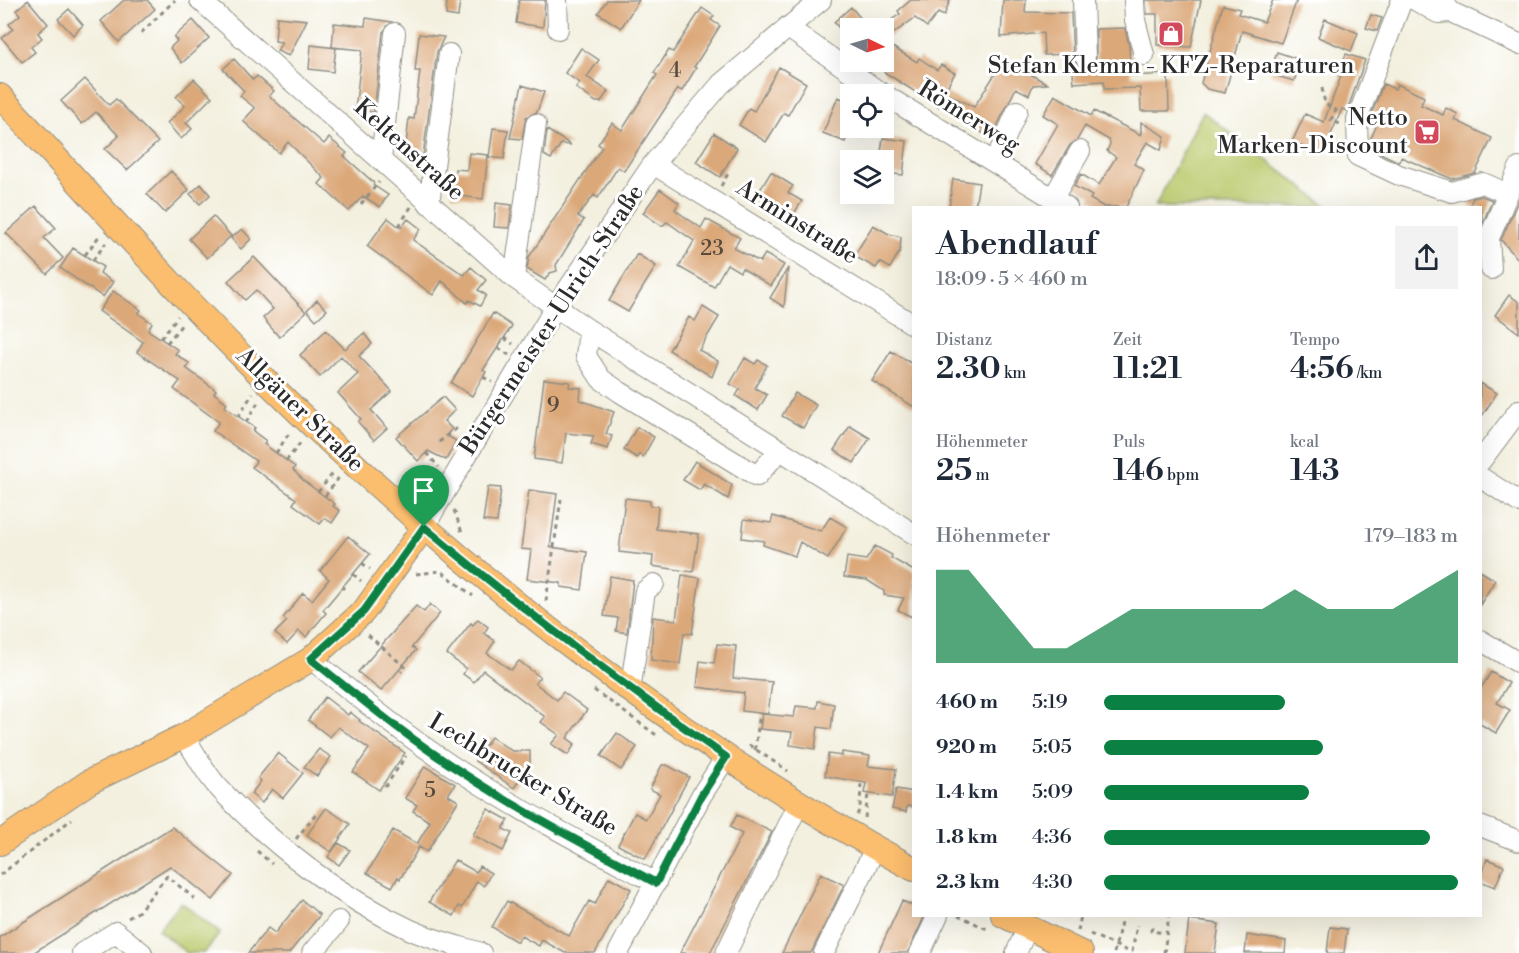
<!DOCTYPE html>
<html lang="de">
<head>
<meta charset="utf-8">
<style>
	body { margin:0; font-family:"Libre Bodoni",serif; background:#f2f2f3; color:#1f2937; height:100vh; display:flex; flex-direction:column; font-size:22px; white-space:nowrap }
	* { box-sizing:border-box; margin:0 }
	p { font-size:20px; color:#747a83 }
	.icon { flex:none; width:33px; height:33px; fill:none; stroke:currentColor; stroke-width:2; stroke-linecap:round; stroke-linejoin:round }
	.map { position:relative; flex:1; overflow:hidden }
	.sheet { position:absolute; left:912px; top:206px; width:570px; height:711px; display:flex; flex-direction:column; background:#fff; border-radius:0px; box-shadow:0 6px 24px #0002 }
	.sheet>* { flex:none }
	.needle { width:39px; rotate:95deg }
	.buttons { position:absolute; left:840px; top:18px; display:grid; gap:12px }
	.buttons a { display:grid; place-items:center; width:54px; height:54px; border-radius:0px; background:#fff; box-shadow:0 6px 24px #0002; font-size:30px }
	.pin { position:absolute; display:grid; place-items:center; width:51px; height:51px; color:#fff; margin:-62px -26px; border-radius:50% 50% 50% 0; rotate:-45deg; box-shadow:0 0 6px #0007 }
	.pin .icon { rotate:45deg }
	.round { display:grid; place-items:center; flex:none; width:63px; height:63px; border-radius:0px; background:#f2f2f3 }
	.head { display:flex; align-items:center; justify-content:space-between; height:102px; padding:0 24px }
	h1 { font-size:33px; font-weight:600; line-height:45px }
	.stats { display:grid; grid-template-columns:repeat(3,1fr); gap:9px; height:102px; padding:6px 24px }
	.stats div { display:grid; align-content:center }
	.stats b { font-size:30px; font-weight:600 }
	.stats small { font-size:16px; font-weight:400 }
	.stats p { font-size:16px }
	.chart { height:168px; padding:12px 24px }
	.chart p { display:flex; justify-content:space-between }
	.chart svg { width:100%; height:108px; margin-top:6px; fill:#0b8043; opacity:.7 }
	ul { padding:0 24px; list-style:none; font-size:20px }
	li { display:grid; grid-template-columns:96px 72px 1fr; align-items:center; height:45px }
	li i { height:15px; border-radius:8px; background:#0b8043 }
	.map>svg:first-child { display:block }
	.green { fill:#bbcb6e; stroke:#737b4c; stroke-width:1.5 }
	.building { fill:#dba879 }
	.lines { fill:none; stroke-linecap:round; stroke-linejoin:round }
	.minor-casing { stroke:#8f8e85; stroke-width:22 }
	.major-casing { stroke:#8f8e85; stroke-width:26 }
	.path { stroke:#8f8e85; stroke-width:3; stroke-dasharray:4.5 4.5; stroke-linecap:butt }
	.minor { stroke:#fff; stroke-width:20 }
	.major { stroke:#fbbd6e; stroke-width:24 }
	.route-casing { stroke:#fff; stroke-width:12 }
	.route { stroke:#0b8043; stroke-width:8 }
	.labels { text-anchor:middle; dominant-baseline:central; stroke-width:6; stroke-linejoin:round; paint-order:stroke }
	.number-label { font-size:21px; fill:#574a3e }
	.poi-label { font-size:24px; fill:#2b2b2b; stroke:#fff }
	.street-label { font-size:24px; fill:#2b2b2b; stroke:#fff }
</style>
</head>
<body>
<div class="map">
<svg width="1519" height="953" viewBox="0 0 1519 953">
	<rect width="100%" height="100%" fill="#fff"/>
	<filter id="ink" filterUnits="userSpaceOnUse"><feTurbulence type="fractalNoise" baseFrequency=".0167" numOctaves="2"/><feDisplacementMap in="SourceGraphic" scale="12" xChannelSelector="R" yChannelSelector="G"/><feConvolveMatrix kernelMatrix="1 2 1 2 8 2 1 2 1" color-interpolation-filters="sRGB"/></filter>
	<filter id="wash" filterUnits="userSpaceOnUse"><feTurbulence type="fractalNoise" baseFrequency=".008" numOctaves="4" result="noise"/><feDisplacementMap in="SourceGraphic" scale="24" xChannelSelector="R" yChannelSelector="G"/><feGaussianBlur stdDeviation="1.35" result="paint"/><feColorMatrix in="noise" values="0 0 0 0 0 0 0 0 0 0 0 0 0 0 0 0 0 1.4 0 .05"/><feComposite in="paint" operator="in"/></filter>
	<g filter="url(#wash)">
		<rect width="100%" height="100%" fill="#f3f0df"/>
		<path class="green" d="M1203,112L1328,207H1155Z
			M181,902L220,933L204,953H187L158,930Z"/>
		<g id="blocks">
			<path class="building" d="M28,0L48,24L38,33L42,38L31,47L35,52L22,62L2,38L13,29L9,24L20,15L16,10Z
				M124,0H147L155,9L119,42L101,21Z
				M447,0H460L458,17L446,15Z
				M519,0H545L543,27L516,23Z
				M607,0H639L621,28L598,13Z
				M911,0H950L944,16L938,13L927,27L915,18L884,40V25L900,14L898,11Z
				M1003,0H1026L1025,12L1071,13L1073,58L1079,67L1085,69L1096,62V29L1125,28L1129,46L1131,76L1168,74L1169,111H1141L1140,88L1104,89V81L1074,83L1071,54L1044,55L1043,33L1001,37Z
				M1146,0H1201L1191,47L1157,45V14H1147Z
				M1273,0H1297L1281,43L1242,31L1225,93L1207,89L1201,83L1223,5L1240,9L1238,14L1264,22Z
				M851,7L869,28H850V41L834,22Z
				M702,8L714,16L711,20L720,26L694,67L696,68L682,91L678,89L624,171L618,167L598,198L594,195L578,216L584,220L556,265L557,271L550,273L545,280L527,269L529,257L602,147L598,144L612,123L622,130L657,75L654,73L669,50L673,52Z
				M69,9L83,25L73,35L58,19Z
				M1371,15L1382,18L1377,31L1366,28Z
				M277,17L307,20L289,56L277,51L282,42L275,41Z
				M366,18L392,22L383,32L374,112L355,110L362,50L332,47L334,23L365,26Z
				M1325,19L1358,33L1351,51L1318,37Z
				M193,20L209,38L182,63L170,48L177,41L174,37Z
				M419,34L444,37L437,52L423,156L405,154L409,118L414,119L420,71H415Z
				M884,42L917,62L919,58L937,70L941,65L955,73L944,92L974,107L1004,60L1048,84L1033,85L1029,95L1016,88L991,138L965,122L967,120L936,105L884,72Z
				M311,45L336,48L333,72L309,69Z
				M581,48L599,60L587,77L608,91L601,102H596L576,88L580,83L565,73Z
				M1277,52L1301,60L1294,81L1270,74Z
				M1346,54L1365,60L1347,111L1342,109L1322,155L1292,142L1305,114L1324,122L1341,76L1338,75Z
				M234,59L253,80L257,76L274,91L269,96L324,144L329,138L347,153L344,156L374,183L373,185L388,195L380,207L363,196L349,211L319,184L324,178L288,142L279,153L243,121L255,108L240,96L244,91L223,69Z
				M779,67L806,83L788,115L784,113L766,142L739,125L749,108L754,111Z
				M85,79L109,105L116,99L158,142L127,170L105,149L119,136L96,112L82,124L61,101Z
				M194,79L212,97L186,123L192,129L181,139L167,123L185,106L176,97Z
				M1383,84L1395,89L1397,84L1424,97L1421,105L1443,115L1446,108L1458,114L1455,120L1492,138L1475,173L1452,179L1401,157L1399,162L1370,148V140L1376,127L1369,121Z
				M522,85L544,92L537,112L526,117L522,139L510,138Z
				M1055,95L1091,116L1094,111L1141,135V122L1165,136L1161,150L1147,142L1134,164L1144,170L1126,207H1104L1090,199L1092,196L1074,186L1081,174L1099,185L1116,157L1107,151L1110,144L1109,140L1085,126L1077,140L1070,145L1052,175L1035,164L1058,124L1043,115Z
				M838,97L850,102V130L845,142L823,133Z
				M493,128L508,130L504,159L489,157Z
				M547,130L571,145L561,144L551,159L544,155Z
				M714,133L737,148L720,177L696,162Z
				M883,138L907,141L903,175L884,173V160H880Z
				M469,153L488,155L483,199L452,195L455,169L467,170Z
				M171,171L189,190L165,213L147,194Z
				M771,172L793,186L788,193L802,201L790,220L777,212L775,215L753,201Z
				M953,179L979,183L975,207H949Z
				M201,184L210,195L200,204L190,194Z
				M660,189L679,203L675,209L678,212L701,228L706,219L740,238L734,248L760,262L765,254L784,265L771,286L742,268L740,272L727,264L714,287L679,267L694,241L667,222L662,226L643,213Z
				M1482,196L1492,200L1483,223L1480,207H1469L1473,198Z
				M1519,199V260L1501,240Z
				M496,203L512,205L509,228L494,227Z
				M36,206L56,228L44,238L63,258L47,274L6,233Z
				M213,216L231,236L207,258L189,239Z
				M388,218L401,228L408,219L421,229L413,240L464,275L471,267L486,280L478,290L486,295L480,306L469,300L467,303L442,281L433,295L367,246Z
				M873,225L889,234L901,237L900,251L890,268L880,262L876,268L854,256Z
				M242,229L251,239L241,249L231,238Z
				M73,248L103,267L100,273L113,282L103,297L60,268Z
				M637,254L656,266L628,312L609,301Z
				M254,257L306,312L279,337L263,318L273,309L256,290L245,300L228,281Z
				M788,268L784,307L770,298Z
				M113,291L141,310L138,313L152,323L148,330L178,350L175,354L189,363L186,368L216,390L214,393L227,403L225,407L255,428L253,431L266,441L264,444L295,467L293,470L304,481L335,504L333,506L340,511L332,523L325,518L320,524L293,504L296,499L252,467L256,461L213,431L219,422L174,389L180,381L137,352L143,342L99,311Z
				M1509,295L1519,302V333L1495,315Z
				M317,300L327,310L316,320L307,310Z
				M703,307L719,317L699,350L718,361L712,377L669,350L689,317L695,321Z
				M493,313L512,326L483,370L486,372L472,396L451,383Z
				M326,330L345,349L364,333L372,344L359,356L392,391L371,410L387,428L374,440L358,422L361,419L338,393L358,374L341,356L320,377L300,355Z
				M891,351L914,365V407L872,381Z
				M745,358L755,364L758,360L767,365L755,388L767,395L758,410L736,396L740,389L730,384Z
				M544,379L570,382L569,387L581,388L580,400L614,412L606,434L612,436L608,449L591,444L594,436L566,433L562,463L534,459Z
				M1480,383L1497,393L1480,419Z
				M795,393L816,405L803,428L782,416Z
				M443,397L455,410L444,421L452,429L446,435L456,441L446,460L428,451L418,461L396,437Z
				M850,426L870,438L854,463L834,450Z
				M637,427L654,437L643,457L639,454L637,458L624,450Z
				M695,461L732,485L728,499L704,484L700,490L683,480Z
				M488,487L501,488L497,522L483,521Z
				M529,490L557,494L550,547L587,552L582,590L561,587V583L527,579L531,550L521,549Z
				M625,498L650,501V506H658L656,529L699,534L693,572L652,566L653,556L619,552Z
				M773,516L821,531L830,517L847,527L828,559L800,542L795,556L763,545L764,541L742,538L744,519L771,523Z
				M348,536L370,554L323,610L326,613L306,637L299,631L287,644L275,633L287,621L283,618L303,593L312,600L329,579L320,571Z
				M875,546L892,555L891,558L914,571V618L898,610L904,598L884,595V591L867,580L844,577L847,557L866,560Z
				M1480,571L1495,580L1480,605Z
				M682,575L700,578L692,634L684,633L680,664L651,660L653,617L676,620Z
				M610,576L633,580L627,633L616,631L618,618L604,616Z
				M430,604L440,613L412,647L416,650L381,691L358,672L416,606L424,612Z
				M478,619L488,627L484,633L495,641L487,653L511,670L519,661L540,677L535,683L557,700L563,692L587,710L567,738L575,744L568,755L551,744L559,735L541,722L545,717L483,670L474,682L463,674L466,669L447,654L471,623L473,625Z
				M717,644L736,646L733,678L772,682L768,714L742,711L744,693L697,687L700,661L714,663Z
				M1491,672L1509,683L1497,703L1510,710L1496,733L1480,724V690Z
				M325,697L348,715L350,712L360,720L359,721L405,753L379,790L353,772L369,749L338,727L330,737L308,720Z
				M818,701L834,704L831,729L818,727L815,749L790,745L792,732L760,729L762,714L794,717L796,706L817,708Z
				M617,733L637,747L621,770L601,756Z
				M491,737L512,751H530V763L514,788L475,761Z
				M319,749L331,757L317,776L304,767Z
				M842,752L870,756L868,766L896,769L892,797L864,793L866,783L825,776L828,754L842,756Z
				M278,753L303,773L283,798L272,789L262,803L251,794L261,781L258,778Z
				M662,765H667L689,777L645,859L618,845L635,813L646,819L660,794L650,789Z
				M425,766L455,784L448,795L458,801L427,852L419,847L400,879L398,877L392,887L367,873L393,830L417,844L430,822L413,811L417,805L405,798Z
				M896,789L914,792V807L907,806L906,812L892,809Z
				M326,808L350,824L331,852L307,835Z
				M488,809L508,820L503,829L512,833L503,851L473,835Z
				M737,815L772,832L710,953H680L742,834L730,827Z
				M172,827L233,875L213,900L170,866L33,953H0V937Z
				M338,843L350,850L339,865L328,857Z
				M1487,859L1504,866L1495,887L1480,881Z
				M455,860L476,872L479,866L491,873L484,886L477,881L462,908L459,906L454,916L429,902Z
				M821,873L844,885L813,949L811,953H782Z
				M609,877L631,889L595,953H565L542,940L539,946L521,936L517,942L492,927L507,901L569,936L589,901L595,904Z
				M302,900L320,915L289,953H248L268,928L275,933Z
				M902,901L914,906V915H925L909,950L907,953H878Z
				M1189,920L1219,924L1215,953H1185Z
				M1330,927L1347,929L1344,953H1327Z
				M1247,935L1286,941L1285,953H1245Z"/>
		</g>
	</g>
	<g filter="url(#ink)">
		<use href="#blocks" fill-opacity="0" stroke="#8f8e85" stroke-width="1.5"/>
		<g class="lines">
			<g class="minor-casing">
				<path id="minor" d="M200,0L514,278L589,330L914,534
					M557,0L558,29
					M1083,0L1085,57
					M1134,0L1135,20L1144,55
					M1402,0L1357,119L1358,156L1399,175L1452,192L1483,183L1508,194
					M1415,0L1438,13L1451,12
					M1442,0L1451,12L1519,44
					M787,27L878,91L1067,207
					M381,160L395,33
					M995,162L1017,111
					M653,164L914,325
					M1053,198L1080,151
					M429,204L449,54
					M1491,269L1489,238L1519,168
					M514,278L536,124
					M589,330L586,356L601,379L620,392L757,476L779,451
					M1480,462L1519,410
					M1480,477L1519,502
					M424,527L555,308L653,164L721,84L821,0
					M1480,640L1519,663
					M311,659C362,700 413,742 469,777C529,816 593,849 656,883
					M630,691L645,591L654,584
					M184,736C195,753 204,771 217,786C271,844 339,897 411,930C433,940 458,946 481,953
					M1480,826L1519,841
					M82,953L116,932L142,953
					M312,953L339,921
					M618,953L701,796L726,757
					M726,953L800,801
					M824,953L875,848
					M920,953L938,915
					M1016,953L1028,927"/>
			</g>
			<g class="major-casing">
				<path id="major" d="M0,96C101,207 202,321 312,425C493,596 693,750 914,869
					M0,843L89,782L184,736L311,659L364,611L424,527
					M1003,915L1081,953"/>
			</g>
			<path class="path" d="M141,33L175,0
				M1322,88L1325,104L1336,110L1331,120L1340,124
				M721,186L729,172
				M361,204L379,182
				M399,226L411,207
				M85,255L100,235
				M93,260L106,243
				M161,338L178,316
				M504,338L513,344
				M167,343L183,323
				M498,348L509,355
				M483,377L492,382
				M238,417L253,393
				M246,422L259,401
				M439,442L456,429L460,433
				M276,453L290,432
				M426,453L439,467
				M286,461L302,441
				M318,492L334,472
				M325,496L340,476
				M454,510L462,532
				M362,563L370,569
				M353,574L361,581
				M416,574L441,571L473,596
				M342,587L344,589
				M546,601L561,499
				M368,635L405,667L401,672
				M594,690L659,737
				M749,745L788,771
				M755,750L760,713
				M385,787L406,756
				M857,815L860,809L861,782
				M865,818L868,794
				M296,839L317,812
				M257,851L272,864
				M0,875L72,819
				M958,915L989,930
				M128,918L138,912L167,876L195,899
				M1152,927L1151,931L1166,933
				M1078,931L1081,915
				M1090,934L1132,953
				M1132,952L1137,925
				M1114,953L1121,922
				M1164,953L1169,915"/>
			<use href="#minor" class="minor"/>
			<use href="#major" class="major"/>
		</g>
	</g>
	<g class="lines" filter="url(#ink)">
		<g class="route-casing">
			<path id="route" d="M424,527C521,609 622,684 726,757L701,796L656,883C593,849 529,816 469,777C413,742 362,700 311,659L364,611Z"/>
		</g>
		<use href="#route" class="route"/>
	</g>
	<defs>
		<g id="shop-square" transform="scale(1.35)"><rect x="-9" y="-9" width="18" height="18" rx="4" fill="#d1495b" stroke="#fff"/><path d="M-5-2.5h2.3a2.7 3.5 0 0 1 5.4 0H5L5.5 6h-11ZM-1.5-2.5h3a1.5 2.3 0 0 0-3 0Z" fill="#fff"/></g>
		<g id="supermarket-square" transform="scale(1.35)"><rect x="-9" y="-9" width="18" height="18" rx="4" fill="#d1495b" stroke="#fff"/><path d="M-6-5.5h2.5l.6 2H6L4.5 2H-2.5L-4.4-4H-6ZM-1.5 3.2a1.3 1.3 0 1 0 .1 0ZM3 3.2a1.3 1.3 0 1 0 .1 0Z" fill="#fff"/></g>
	</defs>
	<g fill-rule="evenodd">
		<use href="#shop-square" x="1171" y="34"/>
		<use href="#supermarket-square" x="1427" y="132"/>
	</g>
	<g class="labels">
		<g class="number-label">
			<text x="675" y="71">4</text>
			<text x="712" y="249">23</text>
			<text x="553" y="406">9</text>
			<text x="430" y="791">5</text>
		</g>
		<g class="poi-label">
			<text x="1171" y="66">Stefan Klemm - KFZ-Reparaturen</text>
			<text x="1408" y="118" text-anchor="end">Netto<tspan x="1408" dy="28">Marken-Discount</tspan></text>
		</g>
		<g class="street-label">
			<text transform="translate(969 117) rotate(32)">Römerweg</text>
			<text transform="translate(409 150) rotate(42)">Keltenstraße</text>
			<text transform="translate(797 222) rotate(32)">Arminstraße</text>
			<text transform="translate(552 320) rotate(-57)">Bürgermeister-Ulrich-Straße</text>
			<text transform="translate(300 410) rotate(44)">Allgäuer Straße</text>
			<text transform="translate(523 775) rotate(31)">Lechbrucker Straße</text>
		</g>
	</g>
</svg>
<div class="buttons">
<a><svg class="needle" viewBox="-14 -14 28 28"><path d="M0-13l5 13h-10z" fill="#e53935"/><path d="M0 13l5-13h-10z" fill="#747a83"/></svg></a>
<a><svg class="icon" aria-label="locate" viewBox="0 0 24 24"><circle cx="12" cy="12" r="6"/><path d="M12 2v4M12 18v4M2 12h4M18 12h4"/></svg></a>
<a><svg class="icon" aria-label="layers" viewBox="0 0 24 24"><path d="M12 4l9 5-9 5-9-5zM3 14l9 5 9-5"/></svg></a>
</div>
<div class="pin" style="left:424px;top:527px;background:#1e9e55"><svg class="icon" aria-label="arrive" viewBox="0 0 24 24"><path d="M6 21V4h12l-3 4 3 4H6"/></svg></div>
<section class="sheet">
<div class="head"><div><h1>Abendlauf</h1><p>18:09 · 5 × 460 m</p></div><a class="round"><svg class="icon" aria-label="share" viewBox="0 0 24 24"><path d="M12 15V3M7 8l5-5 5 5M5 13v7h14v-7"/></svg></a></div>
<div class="stats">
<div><p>Distanz</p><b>2.30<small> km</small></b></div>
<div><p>Zeit</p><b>11:21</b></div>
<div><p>Tempo</p><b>4:56<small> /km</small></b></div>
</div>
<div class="stats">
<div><p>Höhenmeter</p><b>25<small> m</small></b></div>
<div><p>Puls</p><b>146<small> bpm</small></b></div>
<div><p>kcal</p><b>143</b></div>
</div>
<div class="chart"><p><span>Höhenmeter</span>179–183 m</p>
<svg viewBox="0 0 160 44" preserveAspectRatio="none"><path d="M0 44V6L10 6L20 22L30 38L40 38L50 30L60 22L70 22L80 22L90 22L100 22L110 14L120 22L130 22L140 22L150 14L160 6V44z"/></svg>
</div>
<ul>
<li><b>460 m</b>5:19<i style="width:51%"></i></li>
<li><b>920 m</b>5:05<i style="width:62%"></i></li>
<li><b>1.4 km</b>5:09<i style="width:58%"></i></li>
<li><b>1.8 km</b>4:36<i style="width:92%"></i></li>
<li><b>2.3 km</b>4:30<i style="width:100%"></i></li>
</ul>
</section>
</div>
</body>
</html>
